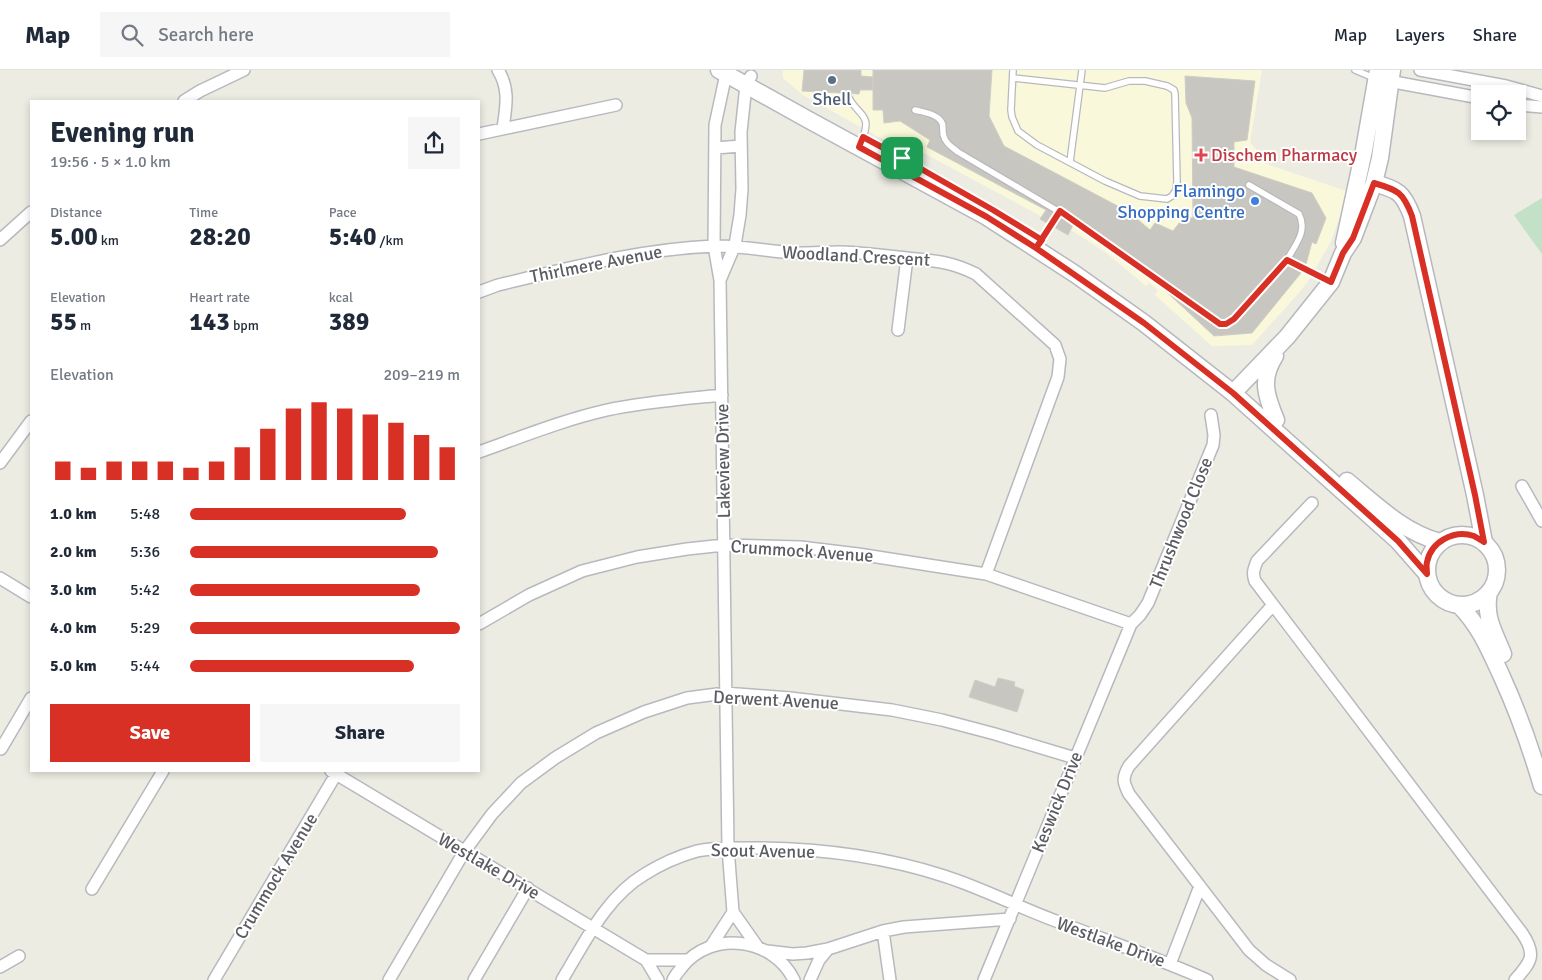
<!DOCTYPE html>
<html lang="en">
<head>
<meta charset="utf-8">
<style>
	body { margin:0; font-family:Signika,sans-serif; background:#f6f6f7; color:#1f2937; height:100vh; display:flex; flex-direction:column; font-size:19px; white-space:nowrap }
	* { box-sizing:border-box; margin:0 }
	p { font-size:16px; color:#747a83 }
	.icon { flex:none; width:28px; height:28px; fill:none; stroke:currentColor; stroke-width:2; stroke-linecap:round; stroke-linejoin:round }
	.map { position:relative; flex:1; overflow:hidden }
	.sheet { position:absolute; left:30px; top:30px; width:450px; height:672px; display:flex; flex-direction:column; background:#fff; border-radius:0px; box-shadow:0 2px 8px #0003 }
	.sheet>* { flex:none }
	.buttons { position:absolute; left:1471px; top:15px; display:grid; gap:10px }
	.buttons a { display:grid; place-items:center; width:55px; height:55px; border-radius:0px; background:#fff; box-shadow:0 2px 8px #0003; font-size:25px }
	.pin { position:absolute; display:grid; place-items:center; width:42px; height:42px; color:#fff; margin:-21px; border-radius:10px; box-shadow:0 2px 8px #0006 }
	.round { display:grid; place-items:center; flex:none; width:52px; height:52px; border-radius:0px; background:#f6f6f7 }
	.head { display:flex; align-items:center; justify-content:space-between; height:85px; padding:0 20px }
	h1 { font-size:28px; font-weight:700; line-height:38px }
	.figures { display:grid; grid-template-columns:repeat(3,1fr); gap:8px; height:85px; padding:5px 20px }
	.figures div { display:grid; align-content:center }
	.figures b { font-size:25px; font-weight:700 }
	.figures small { font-size:14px; font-weight:400 }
	.figures p { font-size:14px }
	.chart { height:140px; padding:10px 20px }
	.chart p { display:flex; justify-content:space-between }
	.chart svg { width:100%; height:90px; margin-top:5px; stroke:#d93025; stroke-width:6 }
	.action { display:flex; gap:10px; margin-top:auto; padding:10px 20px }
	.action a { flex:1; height:58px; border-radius:0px; background:#d93025; color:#fff; font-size:20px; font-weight:700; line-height:58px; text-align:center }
	.action a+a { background:#f6f6f7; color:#1f2937 }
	ul { padding:0 20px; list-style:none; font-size:16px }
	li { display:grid; grid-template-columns:80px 60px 1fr; align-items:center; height:38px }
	li i { height:12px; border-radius:6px; background:#d93025 }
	header { display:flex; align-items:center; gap:30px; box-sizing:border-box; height:70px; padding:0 25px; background:#fff; border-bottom:1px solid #e0e1e3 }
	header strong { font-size:24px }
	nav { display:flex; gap:28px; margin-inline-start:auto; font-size:18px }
	.search { width:350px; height:45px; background:#f6f6f7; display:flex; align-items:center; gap:12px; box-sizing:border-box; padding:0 18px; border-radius:0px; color:#747a83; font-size:19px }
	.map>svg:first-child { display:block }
	.commercial { fill:#faf8db }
	.green { fill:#c2e1c7 }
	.building { fill:#c8c6c0; stroke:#d0cec2 }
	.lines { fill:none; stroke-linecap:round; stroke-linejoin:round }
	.lane-casing { stroke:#b8b9be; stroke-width:8 }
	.street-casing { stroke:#b8b9be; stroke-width:14 }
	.secondary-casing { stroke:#b7b8be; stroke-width:19 }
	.lane { stroke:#fff; stroke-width:5.5 }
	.street { stroke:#fff; stroke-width:11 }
	.secondary { stroke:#fff; stroke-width:16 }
	.route-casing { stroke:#fff; stroke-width:10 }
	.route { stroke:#d93025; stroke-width:6 }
	.service-dot { fill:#5c6f8a; stroke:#fff; stroke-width:2 }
	.health-dot { fill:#e0444e; stroke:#fff; stroke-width:2 }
	.shop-dot { fill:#3f7fe0; stroke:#fff; stroke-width:2 }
	.labels { text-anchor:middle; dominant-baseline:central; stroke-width:4; stroke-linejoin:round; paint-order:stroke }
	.service-label { font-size:18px; fill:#4e5e75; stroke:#fff }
	.health-label { font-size:18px; fill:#be3a42; stroke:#fff; text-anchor:start }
	.shop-label { font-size:18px; fill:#366cbe; stroke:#fff; text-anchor:end }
	.street-label { font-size:18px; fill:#5b5d62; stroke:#fff }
</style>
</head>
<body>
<header>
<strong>Map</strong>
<div class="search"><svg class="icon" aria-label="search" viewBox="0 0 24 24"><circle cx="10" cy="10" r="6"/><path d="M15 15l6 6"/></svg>Search here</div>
<nav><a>Map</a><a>Layers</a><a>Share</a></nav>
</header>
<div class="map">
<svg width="1542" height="910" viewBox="0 0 1542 910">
	<rect width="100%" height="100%" fill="#ecece3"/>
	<path class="commercial" d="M783,0H1262L1250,72L1269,95L1349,122L1331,171L1309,210L1297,225L1252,275L1212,276L1155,225L1158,220L1149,213L1146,216L1105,182L1071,160L1068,165L1040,149L1041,147L1039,145L905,73L900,79L803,25L783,8Z"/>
	<path class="green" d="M1542,128V184L1514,145Z"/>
	<path class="building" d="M804,0H861V6L873,7V20H860L859,24L802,21Z
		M873,0H992L989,46L1004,76L1129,142L1150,160L1155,153L1173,161L1184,147L1193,148L1192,48L1186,33L1185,6L1255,11L1247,70L1234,72V97L1312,123L1326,148L1316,174L1312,172L1305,198L1252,263L1214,266L1158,214L1109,173L1073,155L1068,165L1040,149L1046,140L927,77L930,70L900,51L884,53L883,40H873Z
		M998,608L1015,612L1014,616L1024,620L1017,642L969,627L975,610L995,617Z"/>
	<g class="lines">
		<g class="lane-casing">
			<path id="lane" d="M1355,0L1374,8
				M1013,8L1105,18L1129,11H1145L1167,16L1174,20L1175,24L1177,112L1176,120L1172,126L1167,129L1140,126L1105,111L1037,75L1018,61L1012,47L1011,40L1013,0
				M847,24C858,49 875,41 860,75
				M915,40C922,42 932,43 938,48C946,54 941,60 944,67C946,74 953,78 958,82L1078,153L1220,254H1226L1234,249L1287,190
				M1070,92L1082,0
				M1249,115L1299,144C1308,161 1295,175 1287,190L1329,211
				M1036,178L1060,141"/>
		</g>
		<g class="street-casing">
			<path id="street" d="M498,0C510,19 506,37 503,58
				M729,0L726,4L715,55L714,176L720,210L728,778L733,842L757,876
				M1420,0L1506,16L1542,26
				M1383,10L1480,28
				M184,31L200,21L244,0
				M1518,35L1542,37
				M479,64L616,35
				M715,78L741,76
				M0,170L31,142
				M720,210L735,175L740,145L742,119L741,62L746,15L751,6
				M479,222L498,215C569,198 641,179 714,176C744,175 772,183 801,183C814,183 826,182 839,182C862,182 884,186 907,188C935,191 950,191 976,204L1055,275L1060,289L1058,307L986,504
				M898,260L907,188
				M479,382C521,367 563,350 607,340C644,332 684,329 722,325
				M0,393L31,351
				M1522,416L1542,451
				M1312,433L1257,491C1254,499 1252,503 1255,511L1522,863C1537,885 1531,892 1515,910
				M0,508L31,527
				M1273,535L1129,696C1122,708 1123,712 1129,724L1249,880L1266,895L1290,910
				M479,554L529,525L582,501L637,487L687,479L724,475L800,477L858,484L986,504L1131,554
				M1,679L31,628
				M331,701L646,890L658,910
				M92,819L163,701
				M883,861L890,910
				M711,876L733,842
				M767,881L793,884L807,883L828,879L883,861L904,857L1010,849
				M646,890H687
				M1170,894L1200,816
				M0,897L19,886
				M214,910L338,701
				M389,910L464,782L492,744L521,713L555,688L596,663L644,642L687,628L725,623L790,628L892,640L942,650L995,664L1075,688
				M474,910L528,818
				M562,910C585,872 606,827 645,804C661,794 679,786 697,781C714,777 733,778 750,778C815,778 882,786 944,806C982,818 1018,837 1056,851C1107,871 1158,888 1207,910
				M673,910C675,905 679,901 682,897C711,860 773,867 794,910
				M810,910L819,890L828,879
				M984,910L1131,554L1140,545L1148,533L1213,375L1214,365L1211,345"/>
		</g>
		<g class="secondary-casing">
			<path id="secondary" d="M719,0L807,49L987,147L1075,204L1144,253L1233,323L1398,471L1427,504
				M1374,113C1398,120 1403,122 1412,146L1475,425L1484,472
				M1344,173L1364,80L1378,0
				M1275,286C1260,309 1266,326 1276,350
				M1233,323L1287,267L1331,212L1343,183L1353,168L1374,113L1380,88L1392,0
				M1347,411C1376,435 1403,462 1440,472
				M1427 500a35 35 0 1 1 70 0a35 35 0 1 1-70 0Z
				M1489,522C1484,547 1494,561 1503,584
				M1459,535C1480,556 1490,581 1502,607C1518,642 1531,679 1542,716"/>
		</g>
		<use href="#lane" class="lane"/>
		<use href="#street" class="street"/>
		<use href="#secondary" class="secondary"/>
	</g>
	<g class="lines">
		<g class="route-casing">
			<path id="route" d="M902,88L993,140L1042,170L1036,178L1144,253L1233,323L1398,471L1427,504C1427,501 1426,496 1427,492C1431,472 1454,459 1474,466C1477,468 1481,470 1484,472L1475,425L1412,146C1403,122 1398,120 1374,113L1353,168L1343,183L1331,212L1287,190L1234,249L1226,254H1220L1060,141L1036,178L987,147L859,77L863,67L902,88"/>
		</g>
		<use href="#route" class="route"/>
	</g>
	<circle class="service-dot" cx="832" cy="10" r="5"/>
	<path class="health-dot" d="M1198.5 77.5h5v5h5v5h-5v5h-5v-5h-5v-5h5z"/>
	<circle class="shop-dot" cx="1255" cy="131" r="5"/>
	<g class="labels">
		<g class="service-label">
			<text x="832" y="29">Shell</text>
		</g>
		<g class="health-label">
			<text x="1211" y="85">Dischem Pharmacy</text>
		</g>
		<g class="shop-label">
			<text x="1245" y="121">Flamingo<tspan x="1245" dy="21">Shopping Centre</tspan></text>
		</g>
		<g class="street-label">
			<text transform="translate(856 186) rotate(3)">Woodland Crescent</text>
			<text transform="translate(596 194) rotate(-11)">Thirlmere Avenue</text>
			<text transform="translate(723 391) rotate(-91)">Lakeview Drive</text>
			<text transform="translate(1181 453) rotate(-68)">Thrushwood Close</text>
			<text transform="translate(802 481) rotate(4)">Crummock Avenue</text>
			<text transform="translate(776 630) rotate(3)">Derwent Avenue</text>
			<text transform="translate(1057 732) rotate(-68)">Keswick Drive</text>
			<text transform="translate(763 781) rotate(1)">Scout Avenue</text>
			<text transform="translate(489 796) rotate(30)">Westlake Drive</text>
			<text transform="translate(276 806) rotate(-59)">Crummock Avenue</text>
			<text transform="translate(1111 872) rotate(20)">Westlake Drive</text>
		</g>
	</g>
</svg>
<div class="buttons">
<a><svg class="icon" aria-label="locate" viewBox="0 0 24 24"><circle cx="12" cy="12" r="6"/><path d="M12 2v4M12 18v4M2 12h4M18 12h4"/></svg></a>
</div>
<div class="pin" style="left:902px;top:88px;background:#1e9e55"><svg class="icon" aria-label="arrive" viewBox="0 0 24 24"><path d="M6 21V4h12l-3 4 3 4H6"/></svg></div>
<section class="sheet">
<div class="head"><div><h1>Evening run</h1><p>19:56 · 5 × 1.0 km</p></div><a class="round"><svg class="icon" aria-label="share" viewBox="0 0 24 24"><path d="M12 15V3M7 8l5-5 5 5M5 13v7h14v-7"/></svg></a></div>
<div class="figures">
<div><p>Distance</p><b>5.00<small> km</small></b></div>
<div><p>Time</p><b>28:20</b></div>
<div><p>Pace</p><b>5:40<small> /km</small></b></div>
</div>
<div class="figures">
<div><p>Elevation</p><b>55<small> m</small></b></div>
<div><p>Heart rate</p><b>143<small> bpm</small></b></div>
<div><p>kcal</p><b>389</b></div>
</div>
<div class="chart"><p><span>Elevation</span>209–219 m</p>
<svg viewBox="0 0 160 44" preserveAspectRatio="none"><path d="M5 44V35M15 44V38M25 44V35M35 44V35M45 44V35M55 44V38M65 44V35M75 44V28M85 44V19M95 44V9M105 44V6M115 44V9M125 44V12M135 44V16M145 44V22M155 44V28"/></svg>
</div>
<ul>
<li><b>1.0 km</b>5:48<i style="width:80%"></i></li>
<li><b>2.0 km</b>5:36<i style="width:92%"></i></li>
<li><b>3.0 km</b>5:42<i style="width:85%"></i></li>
<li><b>4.0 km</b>5:29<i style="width:100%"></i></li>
<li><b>5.0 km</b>5:44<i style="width:83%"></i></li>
</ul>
<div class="action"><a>Save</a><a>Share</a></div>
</section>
</div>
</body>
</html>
